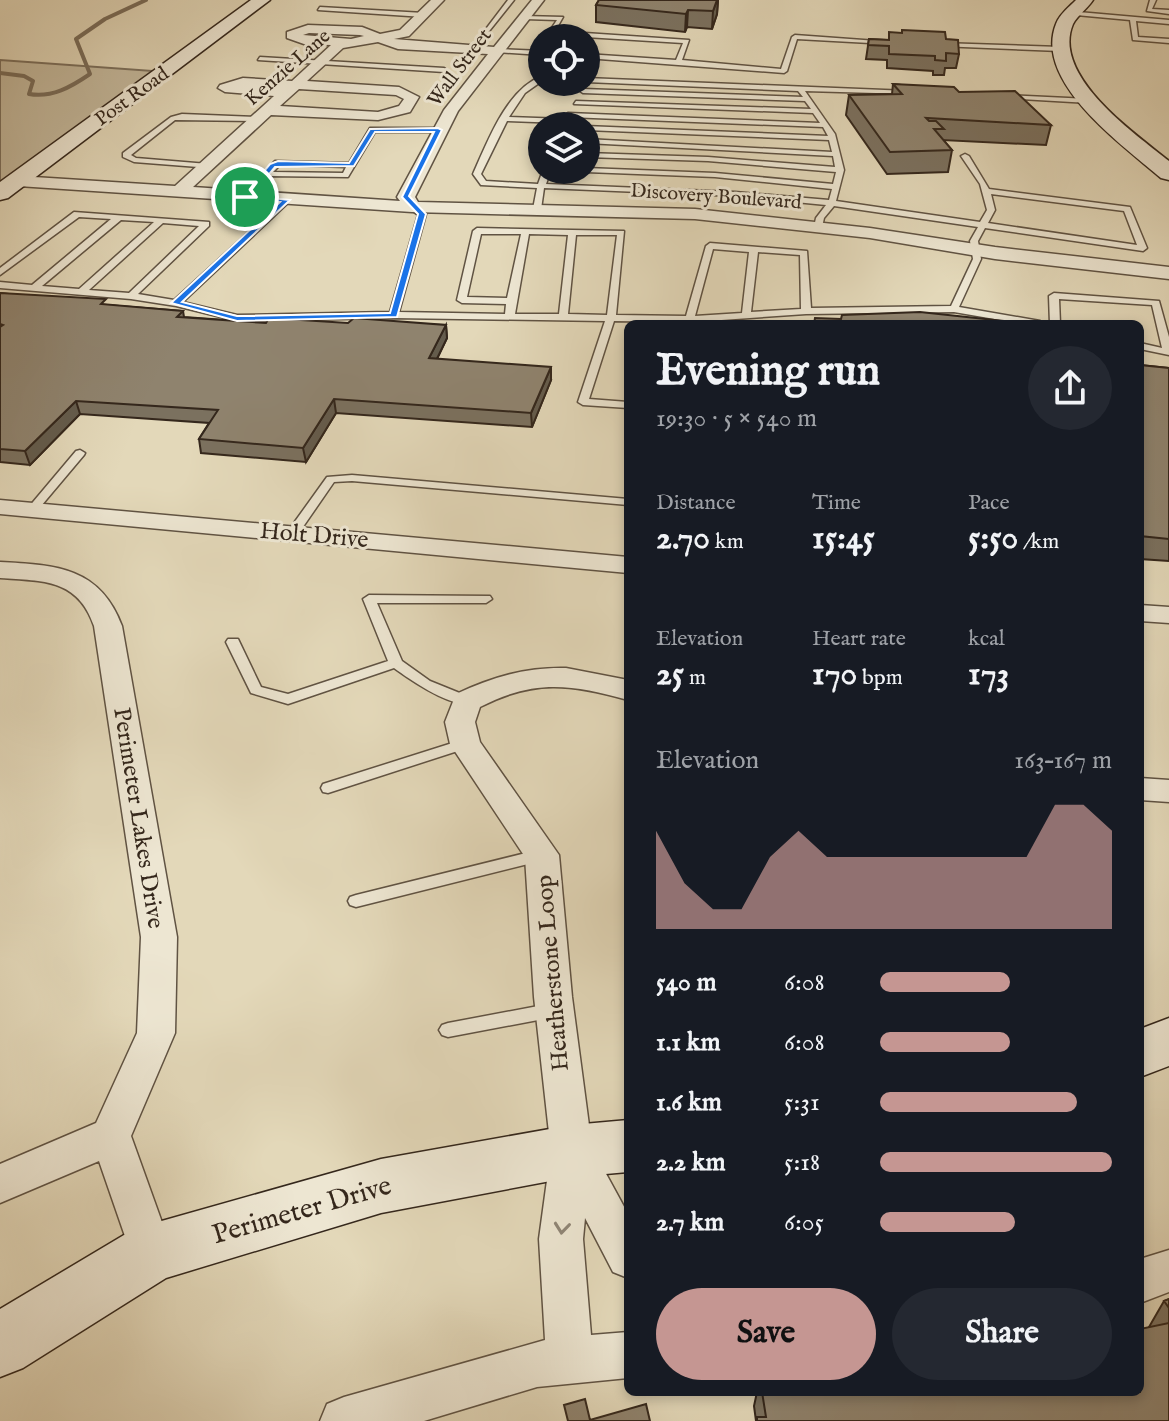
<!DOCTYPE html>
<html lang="en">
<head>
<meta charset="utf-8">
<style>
	body { margin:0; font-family:"IM FELL English",serif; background:#242831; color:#f1f3f6; height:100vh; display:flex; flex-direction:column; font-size:30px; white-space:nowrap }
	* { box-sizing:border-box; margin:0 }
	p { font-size:26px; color:#9ea1a6 }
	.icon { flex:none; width:44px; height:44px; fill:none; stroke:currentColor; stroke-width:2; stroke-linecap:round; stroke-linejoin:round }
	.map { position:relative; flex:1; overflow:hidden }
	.details { position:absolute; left:624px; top:320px; width:520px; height:1076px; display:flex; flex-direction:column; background:#171b24; border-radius:12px; box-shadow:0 4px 12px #0003 }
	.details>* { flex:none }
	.controls { position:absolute; left:528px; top:24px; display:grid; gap:16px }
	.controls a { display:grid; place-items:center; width:72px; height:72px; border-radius:50%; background:#171b24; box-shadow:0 4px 12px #0003; font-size:40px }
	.pin { position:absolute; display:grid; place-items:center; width:68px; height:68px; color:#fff; margin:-34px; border:4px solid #fff; border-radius:50%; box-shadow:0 2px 8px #0007 }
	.round { display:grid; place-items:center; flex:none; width:84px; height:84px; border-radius:42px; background:#242831 }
	.summary { display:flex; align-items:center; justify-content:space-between; height:136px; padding:0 32px }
	h1 { font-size:44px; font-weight:800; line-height:60px }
	.figures { display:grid; grid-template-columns:repeat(3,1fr); gap:12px; height:136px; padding:8px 32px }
	.figures div { display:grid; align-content:center }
	.figures b { font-size:34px; font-weight:800 }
	.figures small { font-size:22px; font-weight:400 }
	.figures p { font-size:22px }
	.chart { height:224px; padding:16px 32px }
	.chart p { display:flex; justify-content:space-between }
	.chart svg { width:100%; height:144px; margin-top:8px; fill:#c59692; opacity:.7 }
	.action { display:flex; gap:16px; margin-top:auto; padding:16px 32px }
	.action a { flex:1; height:92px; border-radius:48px; background:#c59692; color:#111; font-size:32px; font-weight:800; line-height:92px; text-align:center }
	.action a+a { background:#242831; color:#f1f3f6 }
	ul { padding:0 32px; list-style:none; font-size:26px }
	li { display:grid; grid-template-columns:128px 96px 1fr; align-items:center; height:60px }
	li i { height:20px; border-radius:10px; background:#c59692 }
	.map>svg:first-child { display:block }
	.green { fill:#c5ba9e; stroke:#7c705d; stroke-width:2 }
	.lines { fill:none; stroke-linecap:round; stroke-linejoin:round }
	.stream { stroke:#7a6d5a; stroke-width:4 }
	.lane-casing { stroke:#605343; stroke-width:3 }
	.street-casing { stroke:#605343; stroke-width:3 }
	.secondary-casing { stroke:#34271c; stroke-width:3 }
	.lane { fill:#ede6d2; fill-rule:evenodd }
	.street { fill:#ede6d2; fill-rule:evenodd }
	.secondary { fill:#ede6d2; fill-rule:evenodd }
	.wall { fill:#7b715f; stroke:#34271c; stroke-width:2 }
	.shaded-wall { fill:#645c4d; stroke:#34271c; stroke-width:2 }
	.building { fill:#8f836e; stroke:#34271c; stroke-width:2 }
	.oneway { stroke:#908677 }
	.route { fill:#1a73e8; stroke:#fff; stroke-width:2; fill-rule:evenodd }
	.labels { text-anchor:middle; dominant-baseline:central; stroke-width:6; stroke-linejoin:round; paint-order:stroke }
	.far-street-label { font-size:20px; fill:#34271c; stroke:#ede6d2 }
	.street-label { font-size:24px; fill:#34271c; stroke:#ede6d2 }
	.near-street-label { font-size:28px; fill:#34271c; stroke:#ede6d2 }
</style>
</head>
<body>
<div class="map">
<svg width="1169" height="1421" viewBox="0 0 1169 1421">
	<rect width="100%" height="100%" fill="#e3d8b9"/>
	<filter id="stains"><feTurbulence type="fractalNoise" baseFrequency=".0025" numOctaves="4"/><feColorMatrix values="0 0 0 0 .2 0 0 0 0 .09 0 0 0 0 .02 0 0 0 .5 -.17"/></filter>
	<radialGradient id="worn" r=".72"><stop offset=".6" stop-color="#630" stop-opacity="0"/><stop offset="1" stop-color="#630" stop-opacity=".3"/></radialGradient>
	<path class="green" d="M0,60L167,72L0,191Z"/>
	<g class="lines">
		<path class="stream" d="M0,73L24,76L33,81L29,94C52,98 71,87 90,74L76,39L105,19L146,0"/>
		<g class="lane-casing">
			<path id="lane" d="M508,0H514L474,50H470Z
				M1150,0H1156L1152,9L1169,10V14L1147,11Z
				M320,7L424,13L427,15L424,17L318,10Z
				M1067,11L1169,20V24L1136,21L1138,37L1169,39V43L1133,40L1130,20L1065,14Z
				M523,16L563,17L555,31L689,40L682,60L781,69L792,37L795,35L891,42L888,44L797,39L787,71L784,73L586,58V54L676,60L683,43L553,35L551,38H545L557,20L525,19Z
				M941,43L1060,47L1063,49L1060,51L939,46Z
				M498,49L542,51V55L496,52Z
				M260,57L444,68L447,70L444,72L258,60Z
				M542,76V81L525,93L509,117L565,119L569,121L567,126H559L561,123L507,121L481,174L486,181L538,184L543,170H551L546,184L735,192L829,200L832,189L715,177L586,172L582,170H586V168L715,173L833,184L836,172L708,161L586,157V153L708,157L835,167L833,156L586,143V139L832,152L829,140L586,130L585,126L828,136L823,127L568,117L565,115L568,113L820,123L813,113L574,104L576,101L811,109L805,101L583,93L580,91L583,89L803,97L798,91L586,82V78L909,91L911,94L805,91L835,134L844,170L836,201L980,222L987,210L980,184L961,156L965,154L969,156L989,189L1130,207L1147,248L1143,251L985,228L978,241L981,259L959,307L1040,321L1045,324H1024L954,312L806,314L693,322V324H683L684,322L614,321L589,399L628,402V408L583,405L578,402L605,321L394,318L237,321L176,306L131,299L0,288V282L32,285L111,219L79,217L0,275V268L74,212L209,222V226L138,294L174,300L286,198H289V202L183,302L237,315L390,312L418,215L408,207L412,205L426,214L399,312L505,314L506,304L462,303L457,300L473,231L477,228L624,231L616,315L686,316L706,246L710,243L807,251L811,308L951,306L973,259L970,241L978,227L834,206L824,218L822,227L818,229L814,227L816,218L826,205L735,196L544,188L541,209L537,211L533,209L537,188L481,185L473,174C488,141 506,90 542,76ZM991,194L1124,211L1137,245L988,223L995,210ZM121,220L154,222L79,289L42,286ZM163,223L199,226L129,293L89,290ZM481,234H521L507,298L467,297ZM529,234L568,235L559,314H515ZM576,235H617L607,315L568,314ZM713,249L749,252L742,313L695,316ZM758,252L800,255L801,309L751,312Z
				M1005,95L1089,99L1092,101L1089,103L1003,98Z
				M182,114L259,117L263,119L259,121L175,120L131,155L136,158L208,164H211V168L134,162L123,157V153L171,117Z
				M370,128H438L442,130L438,132H375L348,177L268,176L248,199L241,197L275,161L349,163ZM280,165L346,167L343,173L273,172Z
				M1054,293L1159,301L1169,337V355L1140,349V343L1162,348L1152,305L1059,299L1060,324H1050L1049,296Z
				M80,450L85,453L84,455L36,512H28V508L76,451Z
				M352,475L628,499V505L352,481L334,482L296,537H288L286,534L327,477Z
				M369,595L490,596L492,599L486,603H377L402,661L430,681L472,698L474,701L472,704C449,707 412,681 394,668L288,704L251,693L226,642L228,639H238L261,687L288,694L388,661L363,599Z
				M465,739L470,741L472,744L470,747L328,793L323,792L321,788L323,784Z
				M542,849L548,851L550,855L548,859L356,907L350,905L348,901L350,897L356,895Z
				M554,1003L560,1005L563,1010L560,1015L554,1017L448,1037L442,1035L439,1030L442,1025L448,1023Z"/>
		</g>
		<g class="street-casing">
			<path id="street" d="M431,0H444L409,36L394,39L494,47L532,0H544L458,111L415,197L418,202L695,209L870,228L995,247L1169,267V279L995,259L870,238L695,219L412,212L18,186L10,181L18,176L175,186L274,96L225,92L218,88L220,85L243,78L292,81L331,45L304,44L287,38V32L308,25L362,27L380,34L400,30ZM309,33L360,35L364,36L351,39L303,35ZM378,42L398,49L488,54L444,110L397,197L400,201L193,187L271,115L378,120L410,112L419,97L399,87L307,81L343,48ZM299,89L396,95L404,99L399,106L378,112L280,106Z
				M0,500L628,557V573L0,514Z
				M0,562C56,565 100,567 122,626L177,937L175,1033L131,1136L173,1253L166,1268L151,1274L136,1268L99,1161L0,1203V1164L96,1123L137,1033L141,937L94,626C78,579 44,581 0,578Z
				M1140,605L1169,607V623L1140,621Z
				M566,668L628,680V700C571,684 534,679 480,707L475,722L480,742L559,855L572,997L592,1148L628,1214V1278L613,1272L585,1218L583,1239L591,1335L628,1332V1378L537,1387L424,1421H320L327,1404L344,1397L545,1340L539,1239L551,1151L534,997L525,857L450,744L445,722L456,694C492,677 526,667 566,668Z
				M1140,778L1169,780V802L1140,800Z
				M1169,1250V1292L1140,1303V1259Z"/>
		</g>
		<g class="secondary-casing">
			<path id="secondary" d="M251,0H270L8,198L0,200V182Z
				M1076,0H1093C1088,8 1077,16 1073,24C1051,76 1136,134 1169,161V180L1161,178C1123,145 1033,82 1056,24C1059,15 1069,7 1076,0Z
				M1169,1018V1066L1140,1077V1029Z
				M628,1120V1172L572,1177L381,1213L166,1278L23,1368L0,1377V1309L129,1232L151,1224L381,1159L572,1125Z"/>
		</g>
		<use href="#lane" class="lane"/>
		<use href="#street" class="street"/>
		<use href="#secondary" class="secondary"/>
	</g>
	<path class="wall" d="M599,0H718L717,14L712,29L687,27L685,32L596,22V5Z
		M902,33L946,39L959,54L956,68H945L944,75H933V71L887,68V60L866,59L869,39L888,40Z
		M893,84L959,92L1051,125L1046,145L943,140L952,150L948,172L887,174L846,115L849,95L892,94Z
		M0,293L107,305L183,311L184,317L266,323H348L446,325L447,338L437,359L551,380L532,427L336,413L306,462L201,453L199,439L209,423L80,414L30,465L0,462Z
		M1140,365L1169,368V561L1140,559Z
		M1169,1299V1421H756L754,1406L757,1392H1140L1149,1327L1164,1301Z"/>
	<path class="shaded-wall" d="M717,0H718L717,14L712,29L713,11Z
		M688,10L687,27L685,32L686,14Z
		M446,325L447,338L431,371L429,358Z
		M551,367V380L532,427L531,413Z
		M334,399L336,413L306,462L303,448Z
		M76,401L80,414L30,465L25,451Z"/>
	<path class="building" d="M599,0H717L713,11L688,10L686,14L596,5Z
		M902,30L945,32L946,39L958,40L959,54L946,53V61L935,60V56L889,54V46L868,45L869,39L889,40V32L902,33Z
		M893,84L954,87L959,92L1015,91L1051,125L926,118L929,121H936L944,129H934L952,150L890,152L849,95L902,94Z
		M0,293L106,299L101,304L183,311L177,317L266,323L269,318L348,323L354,318L446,325L429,358L551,367L531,413L334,399L303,448L199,439L218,410L76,401L25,451L0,449V327L3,325L0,324Z
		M920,312L1004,321L1020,324H814L815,318L841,319L842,315Z
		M1140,365L1169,368V539L1140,536Z
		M1169,1299V1308L1164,1301Z
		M1169,1323V1421H757V1417H766L762,1392H1140V1329Z
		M585,1399L590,1420L646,1404L650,1421H568L564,1405Z"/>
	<defs><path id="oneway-chevron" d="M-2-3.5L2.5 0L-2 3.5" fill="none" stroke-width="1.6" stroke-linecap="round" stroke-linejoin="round" transform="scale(2)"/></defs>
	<use class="oneway" href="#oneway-chevron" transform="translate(562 1228) rotate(96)"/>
	<path class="route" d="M438,128L442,130L409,196L426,214L397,317L237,321L171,303L280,202L242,197L270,164L278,161L349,163L370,129ZM375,132H434L402,197L418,214L390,313L237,316L182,302L290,200L251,196L275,167L354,166Z"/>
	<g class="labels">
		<g class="far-street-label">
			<text transform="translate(288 68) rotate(-41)">Kenzie Lane</text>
			<text transform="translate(460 68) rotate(-53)">Wall Street</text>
			<text transform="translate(132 97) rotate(-36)">Post Road</text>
			<text transform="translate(716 197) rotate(4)">Discovery Boulevard</text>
		</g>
		<g class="street-label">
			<text transform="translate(314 536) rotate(5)">Holt Drive</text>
			<text transform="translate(138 818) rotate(81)">Perimeter Lakes Drive</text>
			<text transform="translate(553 973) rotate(-95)">Heatherstone Loop</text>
		</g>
		<g class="near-street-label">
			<text transform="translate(302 1211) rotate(-16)">Perimeter Drive</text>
		</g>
	</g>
	<rect width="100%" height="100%" filter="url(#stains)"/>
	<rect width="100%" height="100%" fill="url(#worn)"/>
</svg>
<div class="controls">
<a><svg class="icon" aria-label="locate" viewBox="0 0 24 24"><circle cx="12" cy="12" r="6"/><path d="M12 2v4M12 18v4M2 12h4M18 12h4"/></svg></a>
<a><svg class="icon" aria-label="layers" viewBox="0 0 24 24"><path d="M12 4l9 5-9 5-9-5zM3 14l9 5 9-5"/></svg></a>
</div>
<div class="pin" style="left:245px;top:197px;background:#1e9e55"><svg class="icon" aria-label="arrive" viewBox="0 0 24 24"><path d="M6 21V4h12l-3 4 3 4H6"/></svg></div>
<section class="details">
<div class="summary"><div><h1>Evening run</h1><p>19:30 · 5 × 540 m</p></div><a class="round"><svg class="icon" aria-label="share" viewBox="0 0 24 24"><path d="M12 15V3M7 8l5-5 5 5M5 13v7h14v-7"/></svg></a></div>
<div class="figures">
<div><p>Distance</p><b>2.70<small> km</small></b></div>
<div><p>Time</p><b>15:45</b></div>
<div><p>Pace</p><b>5:50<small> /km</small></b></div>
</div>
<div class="figures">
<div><p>Elevation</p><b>25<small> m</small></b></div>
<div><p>Heart rate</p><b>170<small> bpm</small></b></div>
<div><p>kcal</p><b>173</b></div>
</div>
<div class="chart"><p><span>Elevation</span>163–167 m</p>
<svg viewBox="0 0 160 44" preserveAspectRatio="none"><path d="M0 44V14L10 30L20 38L30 38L40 22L50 14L60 22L70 22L80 22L90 22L100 22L110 22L120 22L130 22L140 6L150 6L160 14V44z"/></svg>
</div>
<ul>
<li><b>540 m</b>6:08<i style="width:56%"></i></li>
<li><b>1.1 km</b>6:08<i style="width:56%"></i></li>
<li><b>1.6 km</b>5:31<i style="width:85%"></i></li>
<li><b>2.2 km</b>5:18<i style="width:100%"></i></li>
<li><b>2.7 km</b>6:05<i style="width:58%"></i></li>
</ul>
<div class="action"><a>Save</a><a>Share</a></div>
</section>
</div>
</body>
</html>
